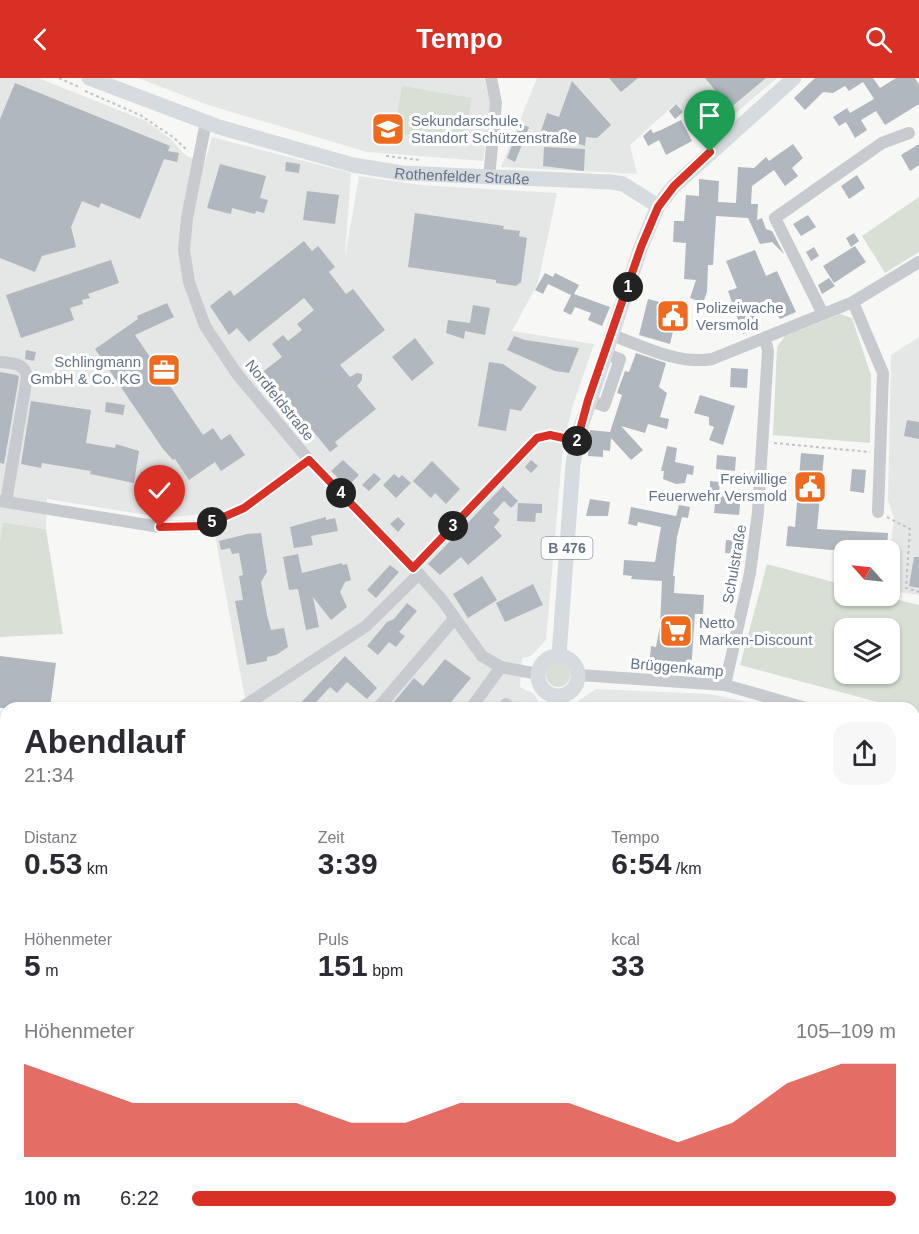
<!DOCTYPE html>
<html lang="de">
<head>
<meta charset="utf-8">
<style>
	body { margin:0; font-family:Helvetica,sans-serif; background:#f7f7f7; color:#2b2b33; height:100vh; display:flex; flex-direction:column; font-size:22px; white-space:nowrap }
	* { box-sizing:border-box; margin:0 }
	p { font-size:20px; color:#7c7c81 }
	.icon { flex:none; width:33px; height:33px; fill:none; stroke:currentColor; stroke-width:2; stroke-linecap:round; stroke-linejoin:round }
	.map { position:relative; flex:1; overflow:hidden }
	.side { position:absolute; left:0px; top:624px; width:920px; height:532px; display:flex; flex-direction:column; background:#fff; border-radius:18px 18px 0 0; box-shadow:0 2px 4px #0004 }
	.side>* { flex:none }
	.needle { width:39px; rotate:297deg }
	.buttons { position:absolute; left:834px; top:462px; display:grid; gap:12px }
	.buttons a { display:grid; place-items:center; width:66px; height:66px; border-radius:12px; background:#fff; box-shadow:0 2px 4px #0004; font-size:30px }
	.pin { position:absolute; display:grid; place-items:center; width:51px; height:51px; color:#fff; margin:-62px -26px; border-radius:50% 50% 50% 0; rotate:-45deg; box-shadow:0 0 6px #0007 }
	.pin .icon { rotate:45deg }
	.km { position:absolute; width:30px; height:30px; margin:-15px; border-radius:50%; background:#222; color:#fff; font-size:16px; line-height:30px; text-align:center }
	.round { display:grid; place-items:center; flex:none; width:63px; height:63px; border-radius:18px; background:#f7f7f7 }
	.headline { display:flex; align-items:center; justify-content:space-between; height:102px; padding:0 24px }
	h1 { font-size:33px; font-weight:800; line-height:45px }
	.stats { display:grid; grid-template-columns:repeat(3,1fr); gap:9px; height:102px; padding:6px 24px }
	.stats div { display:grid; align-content:center }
	.stats b { font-size:30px; font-weight:800 }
	.stats small { font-size:16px; font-weight:400 }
	.stats p { font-size:16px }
	.chart { height:168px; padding:12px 24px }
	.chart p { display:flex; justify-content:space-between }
	.chart svg { width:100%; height:108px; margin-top:6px; fill:#d93025; opacity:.7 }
	ul { padding:0 24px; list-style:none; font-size:20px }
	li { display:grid; grid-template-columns:96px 72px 1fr; align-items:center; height:45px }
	li i { height:15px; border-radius:8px; background:#d93025 }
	header { display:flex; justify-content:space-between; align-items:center; height:78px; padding:0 24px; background:#d93025; color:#fff; font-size:27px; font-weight:800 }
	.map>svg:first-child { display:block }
	.built { fill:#e5e7e6 }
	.green { fill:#d8e0d5; fill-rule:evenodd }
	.building { fill:#b0b7be }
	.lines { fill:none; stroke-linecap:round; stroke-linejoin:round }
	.path { stroke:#c1c2c5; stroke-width:2; stroke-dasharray:3 3; stroke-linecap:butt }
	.minor { stroke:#c7cace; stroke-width:12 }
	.major { stroke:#d6dbe0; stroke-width:15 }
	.rail-casing { stroke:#a7acb3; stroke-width:5 }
	.rail { stroke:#fff; stroke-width:3; stroke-dasharray:9; stroke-linecap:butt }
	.route-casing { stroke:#fff; stroke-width:12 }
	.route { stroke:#d93025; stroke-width:8 }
	.labels { text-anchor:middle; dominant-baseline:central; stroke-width:6; stroke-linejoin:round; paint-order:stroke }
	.shield { fill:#fff; stroke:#939eac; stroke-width:1.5 }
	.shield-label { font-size:14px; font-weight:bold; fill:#657488 }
	.poi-label { font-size:15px; fill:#657488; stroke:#fff; text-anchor:start }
	.street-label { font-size:15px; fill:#657488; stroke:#fff }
</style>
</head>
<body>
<header><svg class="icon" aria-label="back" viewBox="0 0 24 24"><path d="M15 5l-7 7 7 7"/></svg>Tempo<svg class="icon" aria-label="search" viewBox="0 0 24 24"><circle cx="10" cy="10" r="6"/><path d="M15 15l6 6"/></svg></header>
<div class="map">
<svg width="919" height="1156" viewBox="0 0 919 1156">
	<rect width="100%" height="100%" fill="#f7f8f5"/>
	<path class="built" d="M0,0H38L144,42L171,61L186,78L205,84L212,59L351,95L345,179L359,98L420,107L557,115L538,205L512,253L594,266L573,327L563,368L546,562L531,578L522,580L520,609L534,616L542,630H250L244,616L211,435L165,440L47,421L46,451L4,444L0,463Z
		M138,0H484L491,28L483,83L367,74L208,27Z
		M537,0H777L705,61L676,25L630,67L637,96L501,89Z
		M919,259V517L890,513V474L894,440L888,422L891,277Z
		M596,611L710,616L776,630H572L578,623Z
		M914,670L919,671V792L914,791Z
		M914,818L919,819V948L914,946Z
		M292,1150H528V1151L524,1152L525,1156H281Z
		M93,1151H242L231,1156H96Z"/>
	<path class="green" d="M402,8L472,20L463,66L394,54Z
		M919,119V174L885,195L862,158Z
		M840,236L852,240L871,297L870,365L773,357L777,269L785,258Z
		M3,444L46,451L63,556L0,559V463Z
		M767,486L844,507V518H883L919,527V640L914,637V630H900L740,587ZM844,550H890V596H844Z
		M546 597a12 12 0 1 1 24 0a12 12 0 1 1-24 0Z"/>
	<path class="building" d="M609,0H638L621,14Z
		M705,0H766L730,30Z
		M815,0H873L880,10L896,0H915L919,7V26L885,47L876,33L861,42L867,52L855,60L846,44L839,48L833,39L847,30L850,35L874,21L863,4L849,13L845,8L833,15L823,14L805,32L794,20Z
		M572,3L611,47L597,60L586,59L585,68L541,53L547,35L559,39Z
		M15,5L170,68L168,73L179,75L177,84L164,81L140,141L101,125L99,130L82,123L71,149L76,169L42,178L35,194L0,180V41Z
		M676,26L683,34L675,41L669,33Z
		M681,42L692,63L666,77L659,62L648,68L643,58L651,51L653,55L661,52Z
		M520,46L529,49L515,84L507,80Z
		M793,66L803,80L792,90L798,98L785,108L774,92L752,108L751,126H758L757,142L762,140L766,151L772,153L784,176L772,164L760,166L748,140L716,138L713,187H708L707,214L703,225L690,220L696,202L684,201L686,165L673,164L674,143H684L686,117L699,118V101L719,103L718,124L736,125L738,89L754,90L766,79L769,83Z
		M919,66V87L910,93L901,77Z
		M544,69L585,71L584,93L543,88Z
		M286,84L300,86L299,95L285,93Z
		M220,86L266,98L260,120L268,122L264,135L256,133L255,136L232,130L231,136L207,130Z
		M857,97L865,110L849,121L841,108Z
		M307,113L339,117L335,146L303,142Z
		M415,135L504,148L503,151L520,153L519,158L527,160L521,204L516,208L496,205V202L408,189Z
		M808,137L816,149L801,158L793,146Z
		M854,155L859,163L851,169L846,160Z
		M304,163L312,173L318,168L335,189L329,194L346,216L353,211L385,252L340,287L350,299L357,295L362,296V302L357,308L376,331L335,364L338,368L330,374L308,347L304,346L290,324L281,331L256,299L282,279L272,266L283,257L288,263L302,252L297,246L314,232L304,220L249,264L237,250L229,257L210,228L230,212L234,218Z
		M855,168L866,184L834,205L823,188Z
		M814,169L819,178L811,183L806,174Z
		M755,172L766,198L777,193L796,234L780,241L769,221L753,228L759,249L743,256L728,213L737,210L726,183Z
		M111,182L119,205L88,216L90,220L82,222L83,226L70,230L74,242L21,260L6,217Z
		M545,195L553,199L555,195L579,207L574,216L610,229L602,248L588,242L591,235L575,229L571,237L563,233L571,217L548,206L543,216L535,212Z
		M829,200L835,208L822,216L818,207Z
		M648,221L679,229L670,266L639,257Z
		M167,225L174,239L135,257L154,285L163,279L179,302L170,308L203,357L213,350L221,362L230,356L245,377L221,393L215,384L189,402L175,381L173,382L163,371L95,271L138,241L137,238Z
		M473,227L490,230L485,257L465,253L464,261L446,255L448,242L470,245Z
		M514,258L525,262L579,270L569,295L555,293L507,272Z
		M415,260L434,285L412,303L392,279Z
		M26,272L36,274L34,283L25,281Z
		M636,275L666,285L659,309L667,315L660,339L669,341L667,351L648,346L645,355L621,348L643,372L631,382L611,360L610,373L603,372V379L588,378L590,352L610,354L622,317L617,315L625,293L629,294Z
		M489,284L503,286L537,309L521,333L510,331L506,353L478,348Z
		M731,290L748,291L747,310L730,309Z
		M0,294L17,297L19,299L4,386L0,385Z
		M700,317L735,328L723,367L709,362L714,349L709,347V339L694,335Z
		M31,323L91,332L86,365L115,370L116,366L139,373L134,405L90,396L91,393L42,385L41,390L21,386Z
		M106,324L125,327L123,337L105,334Z
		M907,342L919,344V361L904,358Z
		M667,368L677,370L675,384L694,388L693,397L687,396L685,405L676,406L663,401L664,393H661Z
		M801,375L824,377L817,451L888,455L887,470L881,469V472L843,473L786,468L788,448L795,449Z
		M717,377L736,379L735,393L716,391Z
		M343,382L359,397L347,409L331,393Z
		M531,382L538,388L531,395L525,389Z
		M432,383L460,411L446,426L435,415L431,420L413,403Z
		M852,391L866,392L864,415L850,413Z
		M374,395L381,401L369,413L362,407Z
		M394,396L399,400L402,397L411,405L396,420L383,407Z
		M710,403L720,404L719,414L710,413Z
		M503,408L518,423L511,430L504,423L493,435L500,442L494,449L502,458L468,487L461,479L440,497L428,486Z
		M716,416L741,417L739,437L714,435Z
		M590,421L610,424L608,438H586Z
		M518,425L542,426V435H536L535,444L517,443Z
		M679,427L690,429L688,440L682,439L677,459L673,498H675L674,515L704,517L703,536H695L691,593L649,590L651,568L656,569L660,548L662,503L631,501L632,498L623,497L624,482L655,484L661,449L638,444L637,448L628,446L631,429L676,438Z
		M326,439V442L335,440L338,453L311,458L313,467L294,470L290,449Z
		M398,439L405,446L398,454L390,446Z
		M261,455L267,494L261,504L267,537L271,552L284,550L288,569L276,577L267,579V583L247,587L235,523L243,522L239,498L243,497L239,475L232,476L230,470L221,472L219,463L247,456Z
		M726,462L738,463L737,476L725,475Z
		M298,476L302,495L342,485V487L347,486L351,502L345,504L340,514L347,529L331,542L313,519L319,549L306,552L298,511L289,512L283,479Z
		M914,479H919V510L909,508Z
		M390,487L399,494L376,520L367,512Z
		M482,498L497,522L468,540L453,516Z
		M533,506L543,527L505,544L496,525Z
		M407,525L417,533L399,554L405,558L396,569L389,564L378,577L367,568L387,544L394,541Z
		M0,578L56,585L50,630H0Z
		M345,578L377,610L367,621L347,604L337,615L330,609L311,630H296Z
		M445,581L471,600L446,630H389L414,600L423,608Z"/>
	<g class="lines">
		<path class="path" d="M59,0L81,10
			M85,13L140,37L173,59L188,73
			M386,78L419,82
			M774,365L870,374
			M495,404L537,360L545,357L566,360
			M887,439L910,451L906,510L919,514"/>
		<path class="minor" d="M206,44L187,140L184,172L189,204L205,248L237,296L309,382L419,496L442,522L482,578L501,589L538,596
			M489,100L496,25L491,0
			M853,224L883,295L878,434
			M823,236L775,140L882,65L909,55
			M612,257C642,268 679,287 712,281L853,224L919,184
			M0,284C12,285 25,285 27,299L6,424
			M588,322L604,328L620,281L605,276
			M0,423L160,449L203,448L244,430L309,382
			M413,490L489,411
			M579,597L725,607L806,630
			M725,607L750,495L758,434L768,273L765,260
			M506,626L511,630
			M241,630L366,548L419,496
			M378,630L455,540
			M471,630L501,589
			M914,662L919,664
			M0,791L6,790
			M0,974L6,986
			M914,1064L919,1066
			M84,1150L86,1156
			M254,1156L266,1150"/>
		<g class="major">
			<path id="s1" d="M89,0L219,49L353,87L402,95L611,104L623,106L658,128"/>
			<path d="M559,577L573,386L579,355L641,169L658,128L674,108L794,0"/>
			<circle cx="558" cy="598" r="20"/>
			<path d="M827,1150L832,1156"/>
		</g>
		<g class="rail-casing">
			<path id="rail" d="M0,682L6,683
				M914,806L919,807"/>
		</g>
		<use href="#rail" class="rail"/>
	</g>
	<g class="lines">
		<g class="route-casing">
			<path id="route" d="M160,449L203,448L244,430L309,382L413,490L537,360L550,357L577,363L588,322L641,169L658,129L674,108L710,74"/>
		</g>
		<use href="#route" class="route"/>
	</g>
	<defs>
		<g id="school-square" transform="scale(1.725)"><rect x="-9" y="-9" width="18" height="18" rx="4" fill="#ef6a1d" stroke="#fff"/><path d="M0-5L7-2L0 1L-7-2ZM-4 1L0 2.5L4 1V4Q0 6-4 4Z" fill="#fff"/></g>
		<g id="civic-square" transform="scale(1.725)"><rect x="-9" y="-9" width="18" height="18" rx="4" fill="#ef6a1d" stroke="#fff"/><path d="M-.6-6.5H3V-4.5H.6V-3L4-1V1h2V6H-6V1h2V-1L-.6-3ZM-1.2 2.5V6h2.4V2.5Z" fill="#fff"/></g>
		<g id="office-square" transform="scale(1.725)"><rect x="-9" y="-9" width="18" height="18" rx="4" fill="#ef6a1d" stroke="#fff"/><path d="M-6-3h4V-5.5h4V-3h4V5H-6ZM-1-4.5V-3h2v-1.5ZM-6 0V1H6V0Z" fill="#fff"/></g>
		<g id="supermarket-square" transform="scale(1.725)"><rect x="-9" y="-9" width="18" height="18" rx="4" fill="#ef6a1d" stroke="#fff"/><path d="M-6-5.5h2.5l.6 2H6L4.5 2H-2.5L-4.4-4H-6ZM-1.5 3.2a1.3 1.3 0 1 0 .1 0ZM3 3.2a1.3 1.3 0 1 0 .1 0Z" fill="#fff"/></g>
	</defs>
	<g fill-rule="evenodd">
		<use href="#school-square" x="388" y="51"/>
		<use href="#civic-square" x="673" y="238"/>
		<use href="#office-square" x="164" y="292"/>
		<use href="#civic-square" x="810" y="409"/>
		<use href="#supermarket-square" x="676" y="553"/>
	</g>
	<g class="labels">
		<rect class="shield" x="541.5" y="459" width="51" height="22" rx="4.5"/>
		<g class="shield-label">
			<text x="567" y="470">B 476</text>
		</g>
		<g class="poi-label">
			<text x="411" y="42">Sekundarschule,<tspan x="411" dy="17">Standort Schützenstraße</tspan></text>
			<text x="696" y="229">Polizeiwache<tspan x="696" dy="17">Versmold</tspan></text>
			<text x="141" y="283" text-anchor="end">Schlingmann<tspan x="141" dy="17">GmbH &amp; Co. KG</tspan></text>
			<text x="787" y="400" text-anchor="end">Freiwillige<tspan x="787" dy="17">Feuerwehr Versmold</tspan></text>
			<text x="699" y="544">Netto<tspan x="699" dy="17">Marken-Discount</tspan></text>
		</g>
		<g class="street-label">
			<text stroke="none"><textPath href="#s1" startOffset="388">Rothenfelder Straße</textPath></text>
			<text transform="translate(280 322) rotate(51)">Nordfeldstraße</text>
			<text transform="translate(734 486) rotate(-80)">Schulstraße</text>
			<text transform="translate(677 589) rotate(5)">Brüggenkamp</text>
		</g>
	</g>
</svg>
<div class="buttons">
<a><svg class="needle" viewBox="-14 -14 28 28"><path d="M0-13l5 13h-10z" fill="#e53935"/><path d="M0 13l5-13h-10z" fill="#7c7c81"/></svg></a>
<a><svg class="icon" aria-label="layers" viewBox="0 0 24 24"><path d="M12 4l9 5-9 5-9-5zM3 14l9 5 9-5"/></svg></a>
</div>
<div class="pin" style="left:710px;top:74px;background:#1e9e55"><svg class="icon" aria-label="arrive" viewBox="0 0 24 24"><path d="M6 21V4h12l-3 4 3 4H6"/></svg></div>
<div class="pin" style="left:160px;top:449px;background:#d93025"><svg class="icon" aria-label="check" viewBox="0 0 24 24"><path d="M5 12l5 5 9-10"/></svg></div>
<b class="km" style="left:628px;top:209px">1</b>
<b class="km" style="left:577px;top:363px">2</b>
<b class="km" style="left:453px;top:448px">3</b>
<b class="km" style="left:341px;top:415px">4</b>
<b class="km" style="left:212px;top:444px">5</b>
<section class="side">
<div class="headline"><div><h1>Abendlauf</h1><p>21:34</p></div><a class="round"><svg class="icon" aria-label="share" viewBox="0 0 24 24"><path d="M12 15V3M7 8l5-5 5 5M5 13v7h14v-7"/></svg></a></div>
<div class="stats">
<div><p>Distanz</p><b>0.53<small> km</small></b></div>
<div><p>Zeit</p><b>3:39</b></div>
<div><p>Tempo</p><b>6:54<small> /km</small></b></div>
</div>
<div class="stats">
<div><p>Höhenmeter</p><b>5<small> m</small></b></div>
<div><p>Puls</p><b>151<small> bpm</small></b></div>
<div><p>kcal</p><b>33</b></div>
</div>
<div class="chart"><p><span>Höhenmeter</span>105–109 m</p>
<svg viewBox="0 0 160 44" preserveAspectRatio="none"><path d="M0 44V6L10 14L20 22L30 22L40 22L50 22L60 30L70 30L80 22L90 22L100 22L110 30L120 38L130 30L140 14L150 6L160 6V44z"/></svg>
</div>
<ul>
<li><b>100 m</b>6:22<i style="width:100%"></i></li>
</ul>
</section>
</div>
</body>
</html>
